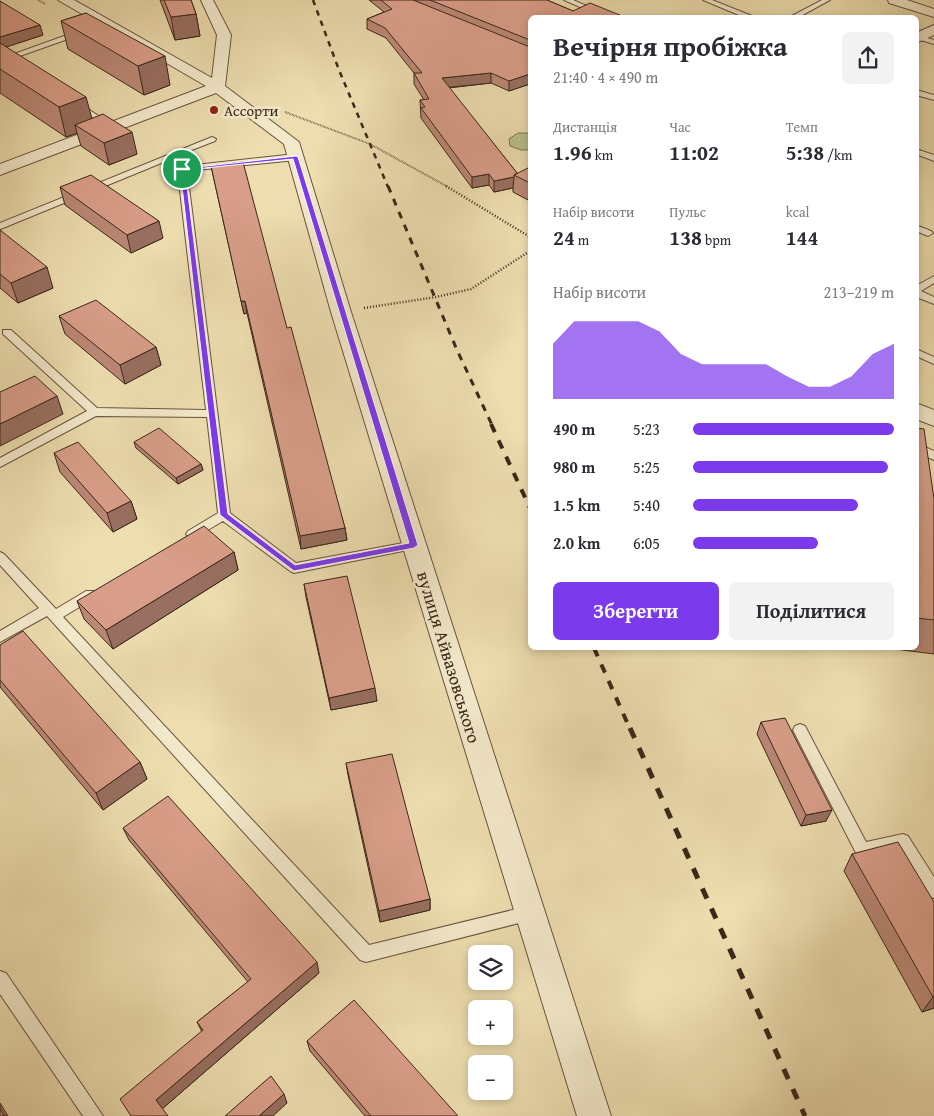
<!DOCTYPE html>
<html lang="uk">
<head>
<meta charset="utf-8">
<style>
	body { margin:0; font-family:"Gentium Book Plus",serif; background:#f2f2f3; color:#2b2b33; height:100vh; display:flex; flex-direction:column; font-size:19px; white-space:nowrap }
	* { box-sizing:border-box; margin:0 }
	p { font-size:16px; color:#7c7c81 }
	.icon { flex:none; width:28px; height:28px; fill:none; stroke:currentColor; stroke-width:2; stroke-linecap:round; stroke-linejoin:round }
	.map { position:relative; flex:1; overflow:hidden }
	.sheet { position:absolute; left:528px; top:15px; width:391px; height:635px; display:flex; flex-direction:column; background:#fff; border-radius:8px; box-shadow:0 2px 8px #0003 }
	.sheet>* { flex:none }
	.tools { position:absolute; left:468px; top:945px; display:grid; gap:10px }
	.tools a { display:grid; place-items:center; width:45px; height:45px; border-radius:8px; background:#fff; box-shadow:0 2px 8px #0003; font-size:25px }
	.pin { position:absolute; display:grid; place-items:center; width:42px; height:42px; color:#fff; margin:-21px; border:2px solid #fff; border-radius:50%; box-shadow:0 1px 5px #0007 }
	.round { display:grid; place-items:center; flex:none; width:52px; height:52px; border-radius:8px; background:#f2f2f3 }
	.head { display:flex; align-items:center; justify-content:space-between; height:85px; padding:0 25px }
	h1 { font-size:28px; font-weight:800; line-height:38px }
	.stats { display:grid; grid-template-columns:repeat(3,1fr); gap:8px; height:85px; padding:5px 25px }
	.stats div { display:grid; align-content:center }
	.stats b { font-size:21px; font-weight:800 }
	.stats small { font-size:14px; font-weight:400 }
	.stats p { font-size:14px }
	.chart { height:140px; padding:10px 25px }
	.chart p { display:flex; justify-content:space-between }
	.chart svg { width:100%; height:90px; margin-top:5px; fill:#7c3aed; opacity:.7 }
	.primary-button { display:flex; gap:10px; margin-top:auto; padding:10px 25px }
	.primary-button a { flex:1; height:58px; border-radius:8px; background:#7c3aed; color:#fff; font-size:20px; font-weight:800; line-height:58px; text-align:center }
	.primary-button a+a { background:#f2f2f3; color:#2b2b33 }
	ul { padding:0 25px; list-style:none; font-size:16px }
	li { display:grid; grid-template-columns:80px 60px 1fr; align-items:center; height:38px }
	li i { height:12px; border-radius:6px; background:#7c3aed }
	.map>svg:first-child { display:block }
	.green { fill:#b9c08a; stroke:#7a7451 }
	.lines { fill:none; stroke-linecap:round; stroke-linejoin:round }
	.lane-casing { stroke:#68543e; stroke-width:2 }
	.street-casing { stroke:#68543e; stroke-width:2 }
	.path-far1 { stroke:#3b2718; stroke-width:2; stroke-dasharray:0.5 1; stroke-linecap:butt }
	.path { stroke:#3b2718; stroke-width:2.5; stroke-dasharray:1 2; stroke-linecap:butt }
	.lane { fill:#f3e9cb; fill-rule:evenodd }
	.street { fill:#f3e9cb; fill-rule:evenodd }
	.rail-far3 { stroke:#3b2718; stroke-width:2.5; stroke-dasharray:5.5 5.5; stroke-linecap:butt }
	.rail-far2 { stroke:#3b2718; stroke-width:3; stroke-dasharray:7 7; stroke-linecap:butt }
	.rail-far1 { stroke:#3b2718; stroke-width:4; stroke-dasharray:9 9; stroke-linecap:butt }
	.rail { stroke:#3b2718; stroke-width:5; stroke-dasharray:11 11; stroke-linecap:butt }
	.wall { fill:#bb8876; stroke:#3b2718 }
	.shaded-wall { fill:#986f60; stroke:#3b2718 }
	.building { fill:#d99e89; stroke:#3b2718 }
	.route { fill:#7c3aed; stroke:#fff; fill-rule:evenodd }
	.poi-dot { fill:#8f2418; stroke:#f3e9cb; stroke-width:2 }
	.labels { text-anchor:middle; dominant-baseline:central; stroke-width:5; stroke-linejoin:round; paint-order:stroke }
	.far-poi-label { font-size:15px; fill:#3b2718; stroke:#f3e9cb; text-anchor:start }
	.street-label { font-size:18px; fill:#3b2718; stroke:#f3e9cb }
</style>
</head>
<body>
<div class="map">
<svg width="934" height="1116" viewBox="0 0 934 1116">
	<rect width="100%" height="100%" fill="#edddaf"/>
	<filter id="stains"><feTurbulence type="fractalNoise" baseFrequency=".004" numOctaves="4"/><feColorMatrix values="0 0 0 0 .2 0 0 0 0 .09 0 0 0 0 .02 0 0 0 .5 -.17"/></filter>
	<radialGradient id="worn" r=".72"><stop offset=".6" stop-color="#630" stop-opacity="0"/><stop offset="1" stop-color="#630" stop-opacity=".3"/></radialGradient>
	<path class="green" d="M518,133H530V150H521L510,146L509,139Z"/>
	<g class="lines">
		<g class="lane-casing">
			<path id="lane" d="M564,0H573L615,18H605Z
				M703,0H712L757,18H746Z
				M822,0H830L797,18H788Z
				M78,31L85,33L0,63V59Z
				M917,35L934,40V44L917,39Z
				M916,90L934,95V100L916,95Z
				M73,103H79L114,126L107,128L73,107Z
				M212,137L216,139L215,141L184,153L186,166L296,154L300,157L296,160L187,171L230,513L296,563L414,541L418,542L420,545L418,548L294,573L290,571L223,521L196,537H188L186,534L188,531L218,513L207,417L96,416L0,467V458L87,411L3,334V330H11L97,408L206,410L176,157L3,228L0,229V223Z
				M916,149L934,155V161L916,154Z
				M916,225L931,231L933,233L928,236L916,231Z
				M934,276V283L921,291L934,297V304L916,297V286Z
				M916,349L934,357V364L916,356Z
				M916,443L934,451V460L916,452Z
				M0,552L4,554L56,609L86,591H96L97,594L96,597L63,617L369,945L529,906L535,909L537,914L535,919L366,962L360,960L47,616L0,642V631L39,608L0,565Z
				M800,724L805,726L866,842L903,834L908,836L934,877V898L928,896L899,849L862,857L857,855L793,730L795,726Z
				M0,971L6,973L103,1116H83L0,994Z"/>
		</g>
		<g class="street-casing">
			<path id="street" d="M58,0H74L212,78L217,35L201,0H213L231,35L225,86L299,142L351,312L611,1116H577L331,312L284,144L216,93L0,175V164L206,86Z
				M888,0H907L934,9V17L889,3Z
				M934,25V35L916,43V33Z
				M916,403L934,410V426L916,419Z"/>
		</g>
		<path class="path-far1" d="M38,0L45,4
			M285,112L370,144L448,187"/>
		<path class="path" d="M446,186L530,237
			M364,308L436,297L471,289L530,251"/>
		<use href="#lane" class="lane"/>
		<use href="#street" class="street"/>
		<path class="rail-far3" d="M313,0L339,70L388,187"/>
		<path class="rail-far2" d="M388,186L457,350L492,425"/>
		<path class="rail-far1" d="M491,424L530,508
			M594,648L630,729"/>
		<path class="rail" d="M630,728L805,1116"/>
	</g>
	<path class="wall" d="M160,0H191L196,14L200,36L175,40Z
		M369,0H547L573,11L627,18H530V84L509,91L491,83L449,88L517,173L530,183V201L513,192V188L494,192L489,185L472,188L421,118L420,100H424L414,84V73L386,38L367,29V19L384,12Z
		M0,1L43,35L6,47L92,118L137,154L109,165L81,146L77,133L66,137L0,93Z
		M86,13L170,85L144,95L68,49L61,21Z
		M211,166L287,328L345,528L347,540L301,549L247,313L244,314Z
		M60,187L163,238L131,253L65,205Z
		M0,230L53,288L18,303L0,288Z
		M59,316L156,347L161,365L125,384L65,334Z
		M916,428L934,499V654L887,648H916Z
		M134,442L201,464L203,470L178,484L136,448Z
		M54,453L131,501L137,519L113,532L60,472Z
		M234,552L238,570L113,649L84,619L77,601Z
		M304,584L377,701L331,710L306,597Z
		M0,645L140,762L147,779L103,810L0,687Z
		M761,722L826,821L801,826L757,734Z
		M346,763L430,899V910L380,922L348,775Z
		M123,828L319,973L163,1108L131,1116L202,1032L197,1022L248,982L129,840Z
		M852,854L934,902V1008L922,1012L844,871Z
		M307,1041L458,1116H365L310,1051Z"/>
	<path class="shaded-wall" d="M196,14L200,36L175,40L171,17Z
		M40,25L43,35L0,49V37Z
		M165,56L170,85L144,95L138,66Z
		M491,73V83L442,88V78Z
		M530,74V84L509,91V81Z
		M86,97L94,126L75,125L77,133L66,137L59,107Z
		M132,132L137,154L109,165L104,143Z
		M489,174V185L472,188V177Z
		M514,177L513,188L494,192V181Z
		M159,221L163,238L131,253L127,235Z
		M47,267L53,288L18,303L11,283Z
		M241,301H245L247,313L244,314Z
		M156,347L161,365L125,384L120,365Z
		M57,396L63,414L0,446V424Z
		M201,464L203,470L178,484L176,478Z
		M131,501L137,519L113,532L107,513Z
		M345,528L347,540L301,549L300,536Z
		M234,552L238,570L113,649L106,630Z
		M375,688L377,701L331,710L329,698Z
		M140,762L147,779L103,810L96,793Z
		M832,810L826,821L801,826L806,815Z
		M430,899V910L380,922L379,911Z
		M317,962L319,973L162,1109L156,1100Z
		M933,997H934V1008L922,1012Z
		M284,1094L287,1103L273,1116H259Z
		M0,1103L8,1116H4L0,1109Z"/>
	<path class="building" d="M164,0H191L196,14L171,17Z
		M381,0H413L530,47V74L509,81L491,73L442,78L517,173L514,175V177L494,181L489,174L472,177L421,108L425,107L420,100L429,99L414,73H422L385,28L367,19L392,9Z
		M430,0H547L573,11L590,3L627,18H530V40Z
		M0,1L40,25L0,37Z
		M86,13L165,56L138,66L61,21Z
		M0,43L86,97L59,107L0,69Z
		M103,114L132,132L104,143L75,125Z
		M243,162L287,328L291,327L345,528L300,536L245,301H241L211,166Z
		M530,167V183L514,175Z
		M91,175L159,221L127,235L60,187Z
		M0,230L47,267L11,283L0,274Z
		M96,300L156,347L120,365L59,316Z
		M35,376L57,396L0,424V392Z
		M159,428L201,464L176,478L134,442Z
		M916,428L924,429L934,499V620L916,618Z
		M78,442L131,501L107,513L54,453Z
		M204,526L234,552L106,630L77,601Z
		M347,576L375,688L329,698L304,584Z
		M23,631L140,762L96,793L0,680V645Z
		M785,718L832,810L806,815L761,722Z
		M392,754L430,899L379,911L346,763Z
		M168,796L317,962L156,1100L168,1116H131L120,1099L203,1030L197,1022L251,979L123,828Z
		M898,842L934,902V997H933L852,854Z
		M354,1000L458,1116H371L307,1041Z
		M271,1076L284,1094L259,1116H225Z
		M0,1109L4,1116H0Z"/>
	<path class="route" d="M296,156L298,157L418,545L414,548L294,571L220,515L180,169ZM293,159L409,543L295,565L228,514L185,170Z"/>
	<circle class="poi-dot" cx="214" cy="110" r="5"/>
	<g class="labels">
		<g class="far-poi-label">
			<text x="224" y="110">Ассорти</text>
		</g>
		<g class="street-label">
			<text transform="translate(449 657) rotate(73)">вулиця Айвазовського</text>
		</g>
	</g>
	<rect width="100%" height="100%" filter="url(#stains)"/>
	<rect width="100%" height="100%" fill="url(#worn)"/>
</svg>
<div class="tools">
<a><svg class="icon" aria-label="layers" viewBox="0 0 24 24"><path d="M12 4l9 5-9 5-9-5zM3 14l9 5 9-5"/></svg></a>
<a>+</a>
<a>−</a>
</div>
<div class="pin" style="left:182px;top:169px;background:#1e9e55"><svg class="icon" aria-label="arrive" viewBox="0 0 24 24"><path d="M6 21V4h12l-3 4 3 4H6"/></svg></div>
<section class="sheet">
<div class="head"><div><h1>Вечірня пробіжка</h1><p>21:40 · 4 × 490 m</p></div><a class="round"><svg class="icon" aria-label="share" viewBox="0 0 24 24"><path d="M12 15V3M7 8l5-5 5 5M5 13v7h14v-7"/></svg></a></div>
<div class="stats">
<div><p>Дистанція</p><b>1.96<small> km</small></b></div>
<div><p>Час</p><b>11:02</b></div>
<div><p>Темп</p><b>5:38<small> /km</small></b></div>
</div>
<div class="stats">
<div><p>Набір висоти</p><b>24<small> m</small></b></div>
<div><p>Пульс</p><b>138<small> bpm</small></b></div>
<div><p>kcal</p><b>144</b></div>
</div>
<div class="chart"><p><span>Набір висоти</span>213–219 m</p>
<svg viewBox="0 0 160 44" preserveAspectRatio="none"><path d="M0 44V17L10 6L20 6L30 6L40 6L50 11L60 22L70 27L80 27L90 27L100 27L110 33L120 38L130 38L140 33L150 22L160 17V44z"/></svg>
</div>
<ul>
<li><b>490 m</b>5:23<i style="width:100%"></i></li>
<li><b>980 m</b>5:25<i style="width:97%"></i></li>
<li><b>1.5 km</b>5:40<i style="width:82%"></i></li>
<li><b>2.0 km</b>6:05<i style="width:62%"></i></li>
</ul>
<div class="primary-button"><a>Зберегти</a><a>Поділитися</a></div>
</section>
</div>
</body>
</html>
